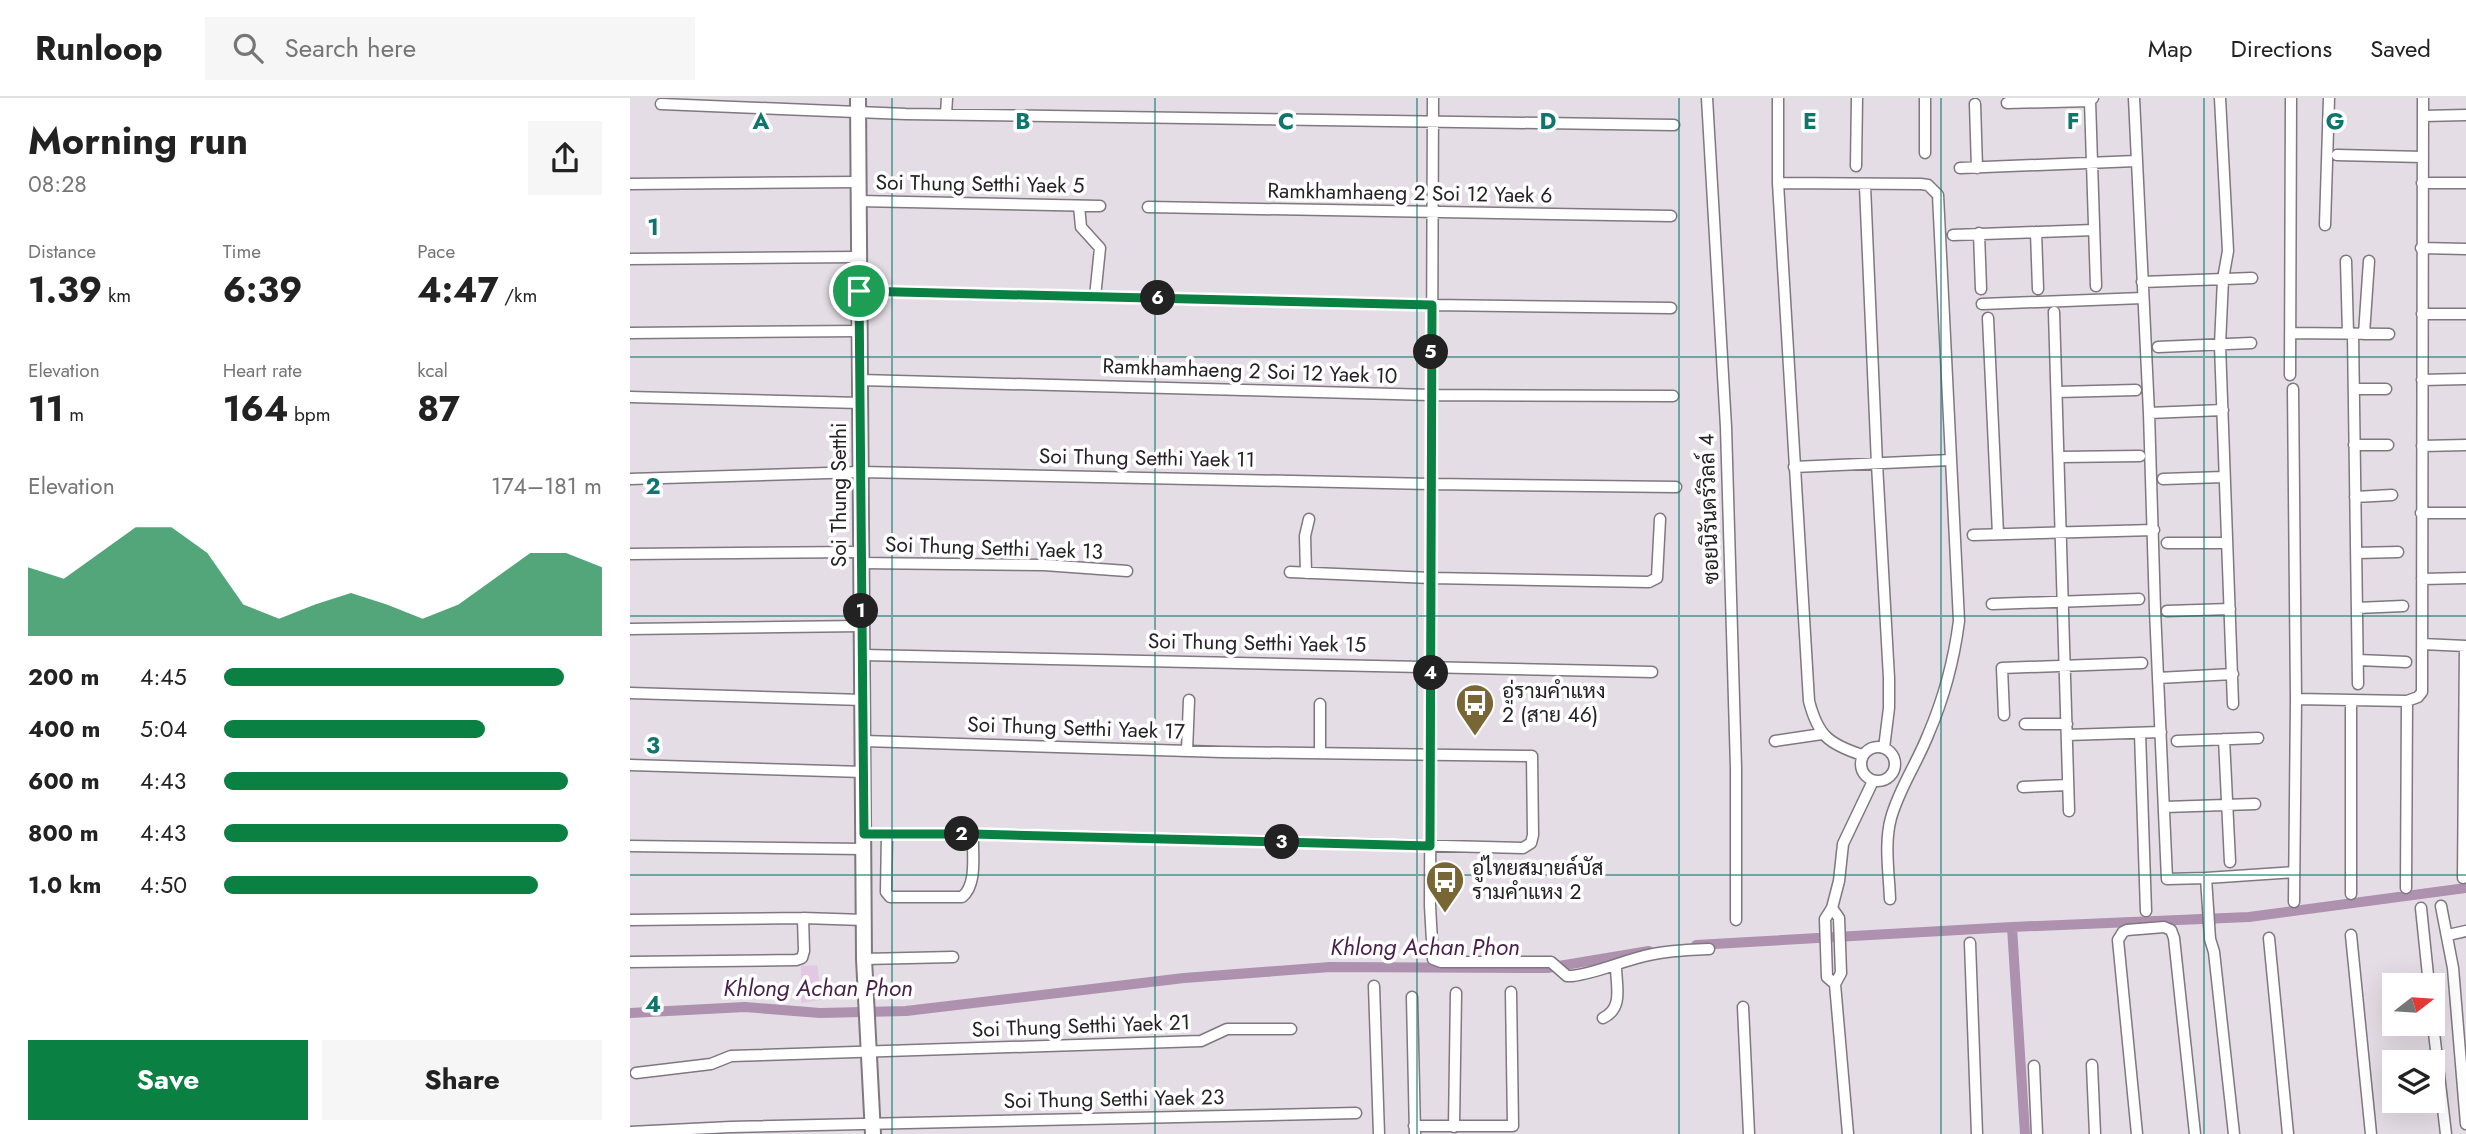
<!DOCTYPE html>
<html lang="en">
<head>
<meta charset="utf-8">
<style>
	body { margin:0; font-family:Jost,Sarabun,sans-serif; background:#f6f6f6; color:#222; height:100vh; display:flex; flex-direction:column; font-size:26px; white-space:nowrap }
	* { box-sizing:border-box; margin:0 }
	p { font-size:23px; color:#767676 }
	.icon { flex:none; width:38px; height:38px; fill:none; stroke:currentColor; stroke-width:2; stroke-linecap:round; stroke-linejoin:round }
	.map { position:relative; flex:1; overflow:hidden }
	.panel { display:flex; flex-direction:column; background:#fff; width:630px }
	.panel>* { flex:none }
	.needle { width:46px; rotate:73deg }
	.controls { position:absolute; left:1752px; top:875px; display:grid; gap:14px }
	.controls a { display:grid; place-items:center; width:63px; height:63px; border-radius:0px; background:#fff; box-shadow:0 7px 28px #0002; font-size:35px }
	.pin { position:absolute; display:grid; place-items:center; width:60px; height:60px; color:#fff; margin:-30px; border:4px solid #fff; border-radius:50%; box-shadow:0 2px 7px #0007 }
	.km { position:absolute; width:35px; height:35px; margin:-18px; border-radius:50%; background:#222; color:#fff; font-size:19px; line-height:35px; text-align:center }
	.round { display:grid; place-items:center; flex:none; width:74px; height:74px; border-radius:0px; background:#f6f6f6 }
	.head { display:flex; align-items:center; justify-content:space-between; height:119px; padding:0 28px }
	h1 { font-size:38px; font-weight:700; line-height:52px }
	.figures { display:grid; grid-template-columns:repeat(3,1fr); gap:10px; height:119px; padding:7px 28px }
	.figures div { display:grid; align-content:center }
	.figures b { font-size:35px; font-weight:700 }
	.figures small { font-size:19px; font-weight:400 }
	.figures p { font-size:19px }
	.chart { height:196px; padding:14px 28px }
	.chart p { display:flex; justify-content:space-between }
	.chart svg { width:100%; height:126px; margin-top:7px; fill:#0b8043; opacity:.7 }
	.primary-button { display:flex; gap:14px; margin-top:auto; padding:14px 28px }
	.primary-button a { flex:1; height:80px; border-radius:0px; background:#0b8043; color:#fff; font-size:28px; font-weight:700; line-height:80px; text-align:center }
	.primary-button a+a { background:#f6f6f6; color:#222 }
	ul { padding:0 28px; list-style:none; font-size:23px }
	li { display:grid; grid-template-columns:112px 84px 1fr; align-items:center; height:52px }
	li i { height:18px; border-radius:9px; background:#0b8043 }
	header { display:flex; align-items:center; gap:42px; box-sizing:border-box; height:98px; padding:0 35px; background:#fff; border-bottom:2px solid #e0e0e0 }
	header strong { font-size:33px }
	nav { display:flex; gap:38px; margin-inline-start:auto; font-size:24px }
	.search { width:490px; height:63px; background:#f6f6f6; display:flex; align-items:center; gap:18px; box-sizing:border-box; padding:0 24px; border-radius:0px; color:#767676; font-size:26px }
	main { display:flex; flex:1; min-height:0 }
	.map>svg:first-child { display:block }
	.park { fill:#e3c8e3 }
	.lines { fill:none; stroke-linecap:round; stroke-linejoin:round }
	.canal { stroke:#ae90af; stroke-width:10 }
	.street-casing { stroke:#7f787f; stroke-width:13 }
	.secondary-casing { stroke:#7f787f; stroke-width:18 }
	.street { stroke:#fff; stroke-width:10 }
	.secondary { stroke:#fff; stroke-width:14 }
	.route-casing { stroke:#fff; stroke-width:14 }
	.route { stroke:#0b8043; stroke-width:9 }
	.grid { fill:none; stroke:#0f766e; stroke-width:2; stroke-opacity:0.55 }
	.labels { text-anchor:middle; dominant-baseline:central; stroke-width:7; stroke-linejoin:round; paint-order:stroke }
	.street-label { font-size:21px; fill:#252225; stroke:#fff }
	.poi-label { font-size:21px; fill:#252225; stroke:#fff; text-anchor:start }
	.water-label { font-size:23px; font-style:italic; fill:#471f48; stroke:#fff }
	.grid-label { font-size:23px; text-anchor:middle; font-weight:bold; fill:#0f766e; stroke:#fff; stroke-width:7; stroke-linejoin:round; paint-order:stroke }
</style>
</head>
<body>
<header>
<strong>Runloop</strong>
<div class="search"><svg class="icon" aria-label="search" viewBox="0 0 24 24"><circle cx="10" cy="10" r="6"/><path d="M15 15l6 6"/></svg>Search here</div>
<nav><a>Map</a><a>Directions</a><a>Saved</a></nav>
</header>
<main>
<section class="panel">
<div class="head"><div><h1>Morning run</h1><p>08:28</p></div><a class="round"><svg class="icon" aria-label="share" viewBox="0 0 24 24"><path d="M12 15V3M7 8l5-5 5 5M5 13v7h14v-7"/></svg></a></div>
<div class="figures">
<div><p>Distance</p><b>1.39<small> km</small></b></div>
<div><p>Time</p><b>6:39</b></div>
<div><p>Pace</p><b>4:47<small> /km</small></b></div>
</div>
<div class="figures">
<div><p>Elevation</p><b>11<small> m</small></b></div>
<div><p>Heart rate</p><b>164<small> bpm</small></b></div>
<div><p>kcal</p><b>87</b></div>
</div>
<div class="chart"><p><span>Elevation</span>174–181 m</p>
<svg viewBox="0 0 160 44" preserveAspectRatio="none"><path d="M0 44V20L10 24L20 15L30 6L40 6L50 15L60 33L70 38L80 33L90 29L100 33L110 38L120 33L130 24L140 15L150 15L160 20V44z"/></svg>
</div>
<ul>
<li><b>200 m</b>4:45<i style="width:90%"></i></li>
<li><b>400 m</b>5:04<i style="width:69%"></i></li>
<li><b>600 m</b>4:43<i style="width:91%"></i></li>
<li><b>800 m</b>4:43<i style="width:91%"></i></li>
<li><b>1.0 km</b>4:50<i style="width:83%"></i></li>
</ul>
<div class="primary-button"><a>Save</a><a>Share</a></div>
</section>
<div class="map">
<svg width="1836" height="1036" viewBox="0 0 1836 1036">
	<rect width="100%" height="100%" fill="#e5dde5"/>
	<path class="park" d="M187,867L192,902L171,905V868Z"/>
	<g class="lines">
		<path class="canal" d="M1382,829L1619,819L1836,790
			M1066,847L1382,829L1395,1036
			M0,915L115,909L190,915L276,913L554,880L700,869L917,870L1019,853"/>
		<g class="street-casing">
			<path id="street" d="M803,0L800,808L803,861L811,864H921L937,878H942C965,875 985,866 1007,860C1030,853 1055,852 1079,851
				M1077,0L1096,329L1106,670V822
				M1148,0V85L1179,603C1188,638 1199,646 1232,657
				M1463,0L1460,3L1466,188
				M1504,0L1519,315L1525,512L1537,781L1576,780L1580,841L1584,854L1604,1036
				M1590,0L1598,153L1593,181L1590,247L1603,606
				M1377,5L1460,3
				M31,6L276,16L1044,27
				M1345,6L1347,70
				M316,16L317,0
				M1793,18L1836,17
				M1295,55V0
				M1707,57L1793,59
				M1226,68L1227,0
				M1330,70L1506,63
				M1148,85L1291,86L1298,87L1308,97L1329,523C1324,562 1314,600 1298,637C1287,665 1269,691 1261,720C1254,745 1259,775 1260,801
				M1792,85H1836
				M0,86L228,84
				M1235,88L1247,366L1259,580V610L1254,650
				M228,103L470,108
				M449,108L451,129L470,150L465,199
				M518,109L1041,118
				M1695,127L1699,0
				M1406,134L1408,191
				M1349,135L1351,191
				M1323,137L1464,132
				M1791,150L1836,151
				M0,161L229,159
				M1716,163L1718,235
				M1512,184L1622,180
				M229,193L802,207L1041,210
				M1352,206L1513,200
				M1424,214L1439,713
				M1792,216H1836
				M1358,220L1368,436
				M0,235L229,233
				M1660,235L1759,236
				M1723,236L1728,586
				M1734,236L1739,163
				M1528,249L1621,245
				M1660,277L1661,0
				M230,282L801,297L1043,298
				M1792,282L1836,281
				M1663,291L1666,601L1664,804
				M1724,291H1756
				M1427,294L1506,292
				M0,299L230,305
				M1519,315L1593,312
				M1724,347H1758
				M1792,348L1836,347
				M1430,359L1510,358
				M1164,369L1321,362
				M0,381L231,374L801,386L1046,389
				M1533,381L1594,379
				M1725,399L1762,397
				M1791,415H1836
				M1343,437L1524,432
				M1537,445H1597
				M1726,455L1768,454
				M0,456L231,454
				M230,465L414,467L497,473
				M660,474L801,480L1019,484L1027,480L1030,421
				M676,475L675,438L679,421
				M1792,481L1836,480
				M1362,506L1509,501
				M1727,510L1773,508
				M1537,513L1600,511
				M0,531L231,528
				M1792,546L1836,548
				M232,557L1022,574
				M1728,562L1776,564
				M1528,580L1603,576
				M0,595L233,602
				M1666,601L1777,603L1788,599L1792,594L1793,0
				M1374,617L1372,570L1512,565
				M1395,626H1437
				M1510,635L1516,813
				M1437,637L1531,634
				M1594,641L1600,764
				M234,643L592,654L902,658L903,737L901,745L893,750L343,736H234
				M1145,643L1192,636
				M1547,643L1628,640
				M1231 666a17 17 0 1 1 34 0a17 17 0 1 1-34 0Z
				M557,653L559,602
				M690,655V606
				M0,667L234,674
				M1393,689L1438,687
				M1535,709L1625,706
				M257,736L256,794L260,799H332C348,786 342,755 343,736
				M0,748L233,751
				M1576,780L1664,774
				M1833,780L1835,548
				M1776,790L1777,603
				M1721,796V603
				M1811,808L1823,870L1836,1026
				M1202,810L1209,820L1211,875L1205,886L1218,1036
				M1791,810L1799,887
				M0,822L173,820L234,822
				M1721,837L1741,1036
				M1818,837L1836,833
				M1639,840L1658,1036
				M1340,845L1347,1036
				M234,861L323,859
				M0,864L166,862L172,860L174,853L173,820
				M1205,886L1197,879L1195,821L1202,810L1209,783L1213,746L1243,683
				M744,888L749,1036
				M782,899L785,1036
				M1113,909L1119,1036
				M1802,918L1816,1036
				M973,920C994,910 986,888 986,868
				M1462,967L1465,1036
				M1404,968L1407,1036
				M6,975L81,966L101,958L571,943L597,931H661
				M784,1028H883L881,894
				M824,1029L826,895
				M0,1034L101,1029L726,1015
				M1507,1036L1488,842L1493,834L1497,832L1534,829L1541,832L1544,840L1565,1036"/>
		</g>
		<g class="secondary-casing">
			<path id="secondary" d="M228,0L234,861L243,1036"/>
		</g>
		<use href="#street" class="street"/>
		<use href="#secondary" class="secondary"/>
	</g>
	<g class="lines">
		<g class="route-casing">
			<path id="route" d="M229,193L802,207L800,748L343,736H234Z"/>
		</g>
		<use href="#route" class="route"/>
	</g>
	<path class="grid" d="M262,0V1036M525,0V1036M787,0V1036M1049,0V1036M1311,0V1036M1574,0V1036M0,259H1836M0,518H1836M0,777H1836"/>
	<defs>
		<g id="bus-pin" transform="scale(2.0125)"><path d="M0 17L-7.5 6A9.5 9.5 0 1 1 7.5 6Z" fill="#786634" stroke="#fff"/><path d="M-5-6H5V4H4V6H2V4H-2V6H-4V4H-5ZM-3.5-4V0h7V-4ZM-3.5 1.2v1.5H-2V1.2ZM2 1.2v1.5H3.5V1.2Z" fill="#fff"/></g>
	</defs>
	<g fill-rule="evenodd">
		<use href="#bus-pin" x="845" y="605"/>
		<use href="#bus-pin" x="815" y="782"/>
	</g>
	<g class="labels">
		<g class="street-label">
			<text transform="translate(350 86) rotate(1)">Soi Thung Setthi Yaek 5</text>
			<text transform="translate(780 95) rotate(1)">Ramkhamhaeng 2 Soi 12 Yaek 6</text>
			<text transform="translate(620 273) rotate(2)">Ramkhamhaeng 2 Soi 12 Yaek 10</text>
			<text transform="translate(517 360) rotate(1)">Soi Thung Setthi Yaek 11</text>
			<text transform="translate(209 397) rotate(-90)">Soi Thung Setthi</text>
			<text transform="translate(1079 411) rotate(-92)">ซอยนิรันดร์วิลล์ 4</text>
			<text transform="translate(364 450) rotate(2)">Soi Thung Setthi Yaek 13</text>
			<text transform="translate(627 545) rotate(1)">Soi Thung Setthi Yaek 15</text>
			<text transform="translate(446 630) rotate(2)">Soi Thung Setthi Yaek 17</text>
			<text transform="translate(451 928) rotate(-2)">Soi Thung Setthi Yaek 21</text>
			<text transform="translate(484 1001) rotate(-1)">Soi Thung Setthi Yaek 23</text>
		</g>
		<g class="poi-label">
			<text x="872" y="593">อู่รามคำแหง<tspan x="872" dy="24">2 (สาย 46)</tspan></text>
			<text x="842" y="770">อู่ไทยสมายล์บัส<tspan x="842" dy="24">รามคำแหง 2</tspan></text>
		</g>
		<g class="water-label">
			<text x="795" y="849">Khlong Achan Phon</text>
			<text x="188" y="890">Khlong Achan Phon</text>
		</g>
	</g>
	<g class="grid-label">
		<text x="131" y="31">A</text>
		<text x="393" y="31">B</text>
		<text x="656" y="31">C</text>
		<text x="918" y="31">D</text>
		<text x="1180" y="31">E</text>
		<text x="1443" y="31">F</text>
		<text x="1705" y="31">G</text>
		<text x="23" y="137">1</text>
		<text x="23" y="396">2</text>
		<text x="23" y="655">3</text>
		<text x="23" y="914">4</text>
	</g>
</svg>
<div class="controls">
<a><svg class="needle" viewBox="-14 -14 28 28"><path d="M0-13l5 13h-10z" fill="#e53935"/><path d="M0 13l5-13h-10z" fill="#767676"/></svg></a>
<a><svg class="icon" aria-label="layers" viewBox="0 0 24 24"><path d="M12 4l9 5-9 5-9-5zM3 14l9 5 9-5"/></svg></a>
</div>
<div class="pin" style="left:229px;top:193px;background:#1e9e55"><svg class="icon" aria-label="arrive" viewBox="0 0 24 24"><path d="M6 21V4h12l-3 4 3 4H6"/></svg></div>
<b class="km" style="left:231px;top:513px">1</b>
<b class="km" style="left:332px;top:736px">2</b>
<b class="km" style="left:652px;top:744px">3</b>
<b class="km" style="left:801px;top:575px">4</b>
<b class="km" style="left:801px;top:254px">5</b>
<b class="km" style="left:528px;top:200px">6</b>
</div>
</main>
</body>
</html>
